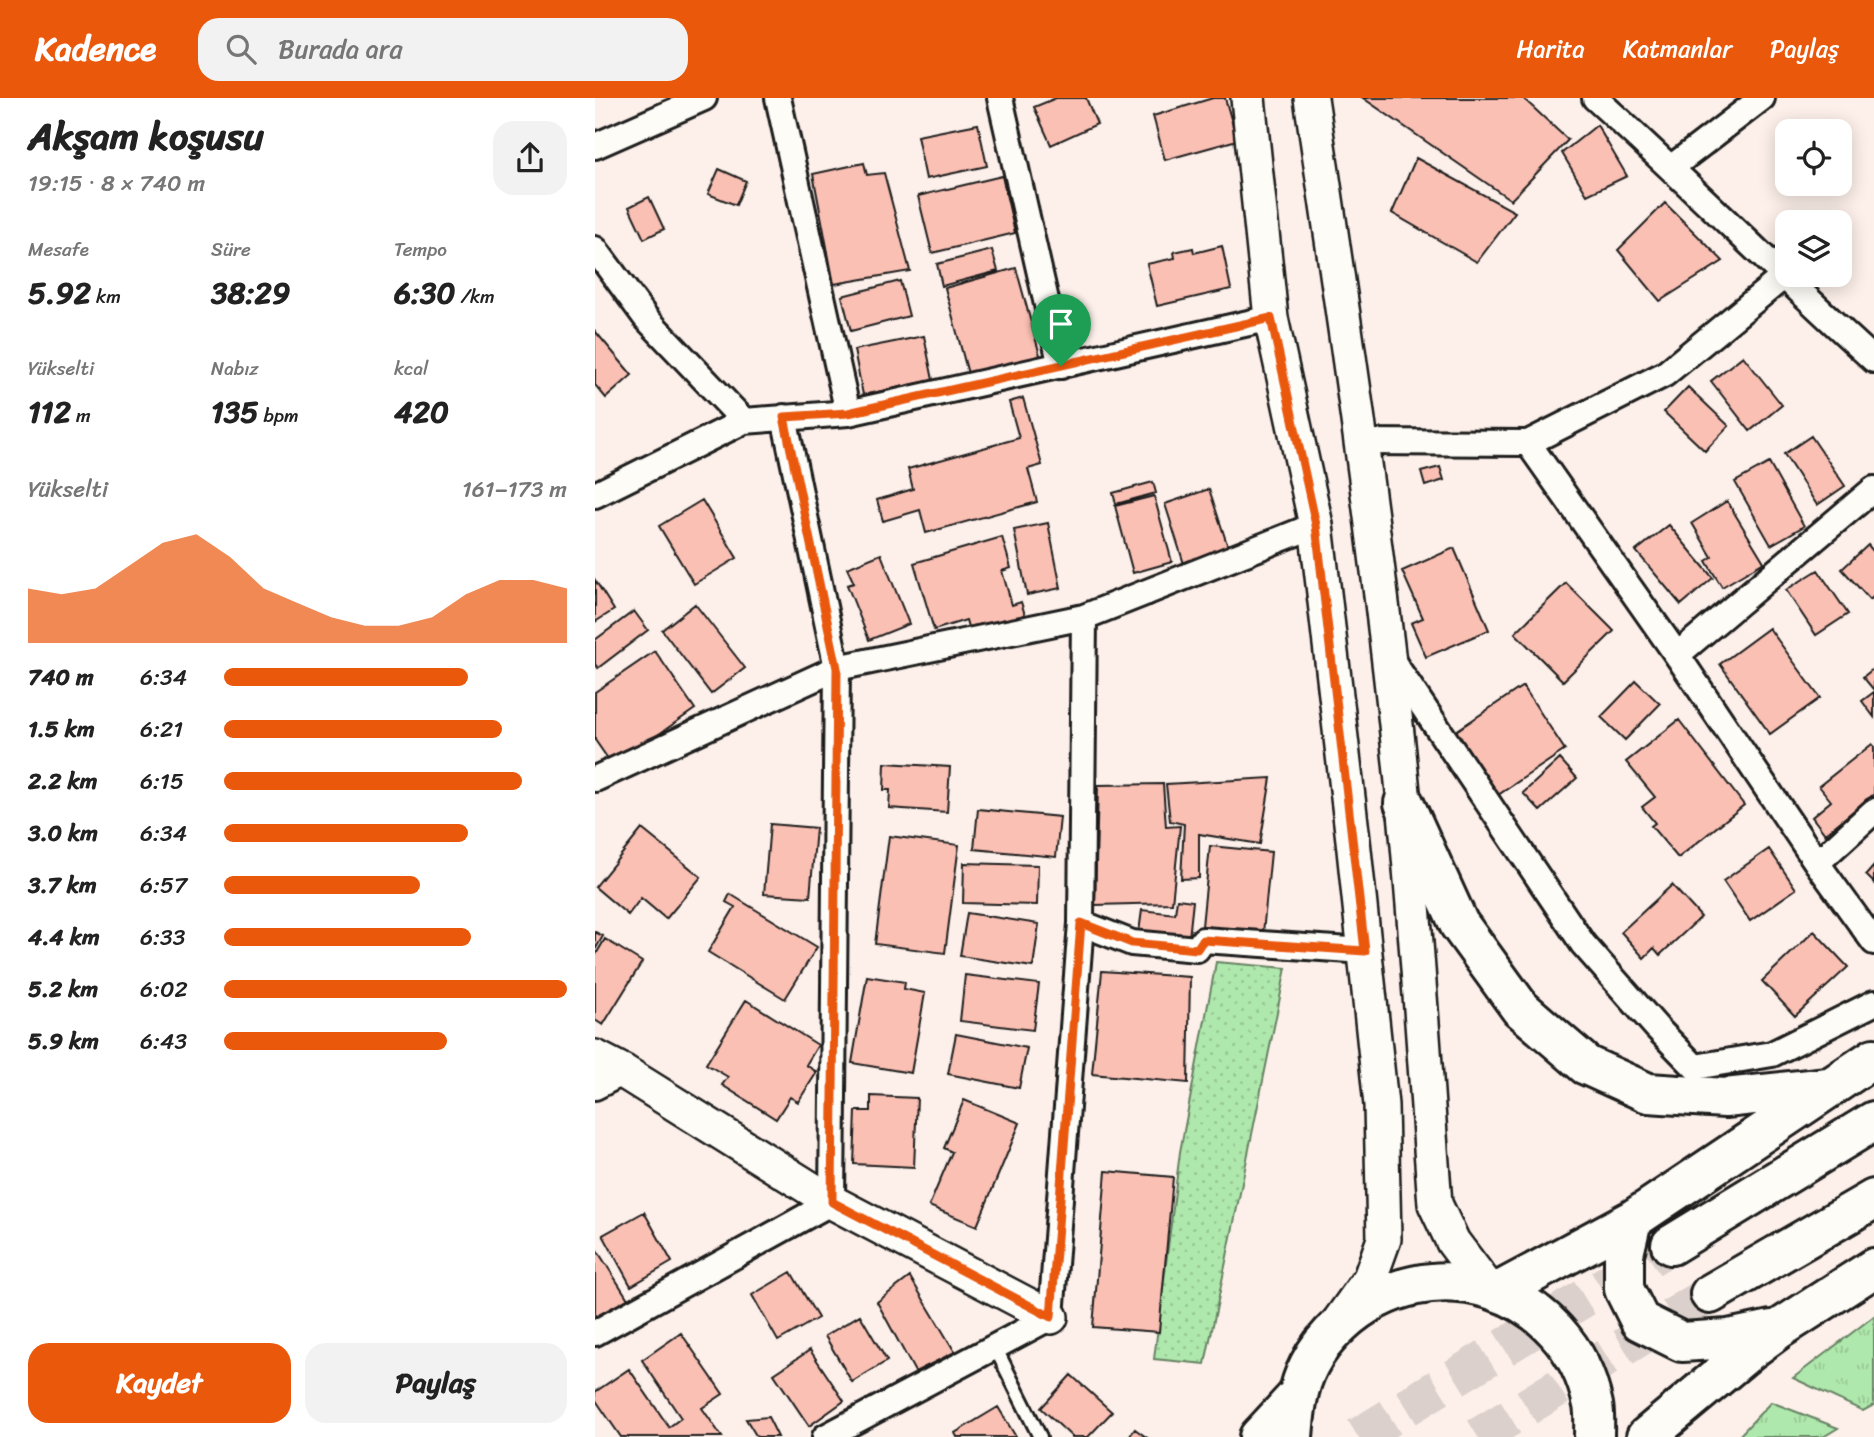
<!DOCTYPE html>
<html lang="tr">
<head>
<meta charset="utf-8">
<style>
	body { margin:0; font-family:Sriracha,sans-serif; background:#f2f2f2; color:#222; height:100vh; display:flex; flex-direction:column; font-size:26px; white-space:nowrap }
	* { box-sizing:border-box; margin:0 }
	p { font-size:23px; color:#767676 }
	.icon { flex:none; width:38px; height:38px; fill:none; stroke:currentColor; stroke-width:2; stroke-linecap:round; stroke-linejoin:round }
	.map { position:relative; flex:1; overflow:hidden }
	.side { display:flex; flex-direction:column; background:#fff; width:595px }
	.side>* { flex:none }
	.controls { position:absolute; left:1180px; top:21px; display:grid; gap:14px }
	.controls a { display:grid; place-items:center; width:77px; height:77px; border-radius:14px; background:#fff; box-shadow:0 4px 18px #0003; font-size:35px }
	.pin { position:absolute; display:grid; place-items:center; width:60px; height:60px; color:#fff; margin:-72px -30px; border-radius:50% 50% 50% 0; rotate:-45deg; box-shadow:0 0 7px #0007 }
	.pin .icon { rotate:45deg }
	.round { display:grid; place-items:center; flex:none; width:74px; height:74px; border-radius:21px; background:#f2f2f2 }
	.head { display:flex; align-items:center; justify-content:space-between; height:119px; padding:0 28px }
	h1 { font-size:38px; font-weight:700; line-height:52px }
	.metrics { display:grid; grid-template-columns:repeat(3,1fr); gap:10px; height:119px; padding:7px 28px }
	.metrics div { display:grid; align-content:center }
	.metrics b { font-size:30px; font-weight:700 }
	.metrics small { font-size:19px; font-weight:400 }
	.metrics p { font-size:19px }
	.chart { height:196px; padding:14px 28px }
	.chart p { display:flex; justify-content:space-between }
	.chart svg { width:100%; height:126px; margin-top:7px; fill:#ea580c; opacity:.7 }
	.primary-button { display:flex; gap:14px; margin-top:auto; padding:14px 28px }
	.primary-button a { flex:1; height:80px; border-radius:21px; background:#ea580c; color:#fff; font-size:28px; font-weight:700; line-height:80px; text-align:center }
	.primary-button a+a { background:#f2f2f2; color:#222 }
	ul { padding:0 28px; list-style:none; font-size:23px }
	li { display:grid; grid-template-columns:112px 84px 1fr; align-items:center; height:52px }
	li i { height:18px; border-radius:9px; background:#ea580c }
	header { display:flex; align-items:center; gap:42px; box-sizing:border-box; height:98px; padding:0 35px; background:#ea580c; color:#fff }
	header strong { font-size:33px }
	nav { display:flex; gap:38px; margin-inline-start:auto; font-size:24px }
	.search { width:490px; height:63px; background:#f2f2f2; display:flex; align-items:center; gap:18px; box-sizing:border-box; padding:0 24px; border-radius:21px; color:#767676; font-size:26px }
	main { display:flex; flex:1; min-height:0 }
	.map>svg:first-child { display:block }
	.grass { fill:url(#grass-tufts); stroke:#668264; stroke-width:2 }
	.park { fill:url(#park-dots); stroke:#668264; stroke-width:2 }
	.building { fill:#fbc0b4; stroke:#1c1c1c; stroke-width:2 }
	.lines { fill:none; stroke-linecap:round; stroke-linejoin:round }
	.highway-tunnel { stroke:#dbd0cb; stroke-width:38; stroke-dasharray:38 19; stroke-linecap:butt }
	.lane-casing { stroke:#1c1c1c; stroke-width:18 }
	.street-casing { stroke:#1c1c1c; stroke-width:30 }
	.secondary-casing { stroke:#1c1c1c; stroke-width:38 }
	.highway-casing { stroke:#1c1c1c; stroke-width:44 }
	.lane { stroke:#fdfcf7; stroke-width:12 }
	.street { stroke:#fdfcf7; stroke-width:24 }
	.secondary { stroke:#fdfcf7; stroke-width:33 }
	.highway { stroke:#fdfcf7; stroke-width:38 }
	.route-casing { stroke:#fff; stroke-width:14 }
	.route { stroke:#ea580c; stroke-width:9 }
</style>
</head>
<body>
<header>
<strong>Kadence</strong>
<div class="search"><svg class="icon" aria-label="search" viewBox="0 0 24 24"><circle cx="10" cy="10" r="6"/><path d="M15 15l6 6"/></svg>Burada ara</div>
<nav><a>Harita</a><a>Katmanlar</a><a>Paylaş</a></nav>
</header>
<main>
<section class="side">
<div class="head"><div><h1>Akşam koşusu</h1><p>19:15 · 8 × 740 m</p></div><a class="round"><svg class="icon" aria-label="share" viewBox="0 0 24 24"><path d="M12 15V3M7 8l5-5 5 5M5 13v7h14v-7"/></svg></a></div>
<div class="metrics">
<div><p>Mesafe</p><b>5.92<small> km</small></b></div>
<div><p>Süre</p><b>38:29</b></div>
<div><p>Tempo</p><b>6:30<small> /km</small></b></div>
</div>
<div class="metrics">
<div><p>Yükselti</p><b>112<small> m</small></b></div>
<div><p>Nabız</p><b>135<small> bpm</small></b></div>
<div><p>kcal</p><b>420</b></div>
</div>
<div class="chart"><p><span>Yükselti</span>161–173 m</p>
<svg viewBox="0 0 160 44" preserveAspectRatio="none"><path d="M0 44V25L10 27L20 25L30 17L40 9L50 6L60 14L70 25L80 30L90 35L100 38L110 38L120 35L130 27L140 22L150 22L160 25V44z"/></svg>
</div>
<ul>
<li><b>740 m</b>6:34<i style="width:71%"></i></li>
<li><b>1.5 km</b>6:21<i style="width:81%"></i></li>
<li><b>2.2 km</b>6:15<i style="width:87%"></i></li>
<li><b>3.0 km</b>6:34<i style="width:71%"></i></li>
<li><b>3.7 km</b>6:57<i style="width:57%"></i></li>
<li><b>4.4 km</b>6:33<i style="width:72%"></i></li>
<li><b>5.2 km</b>6:02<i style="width:100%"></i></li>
<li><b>5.9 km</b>6:43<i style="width:65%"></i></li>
</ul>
<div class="primary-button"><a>Kaydet</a><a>Paylaş</a></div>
</section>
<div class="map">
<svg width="1279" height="1339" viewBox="0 0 1279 1339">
	<defs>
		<pattern id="grass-tufts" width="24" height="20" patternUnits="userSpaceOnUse" patternTransform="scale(1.75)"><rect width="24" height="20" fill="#afe8ac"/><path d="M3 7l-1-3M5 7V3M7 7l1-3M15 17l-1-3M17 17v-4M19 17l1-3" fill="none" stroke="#96c693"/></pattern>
		<pattern id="park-dots" width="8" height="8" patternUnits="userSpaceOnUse" patternTransform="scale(1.75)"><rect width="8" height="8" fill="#afe8ac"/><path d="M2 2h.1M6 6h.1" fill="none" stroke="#96c693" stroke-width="1.8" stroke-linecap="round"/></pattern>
	</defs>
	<rect width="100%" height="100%" fill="#fdf0ea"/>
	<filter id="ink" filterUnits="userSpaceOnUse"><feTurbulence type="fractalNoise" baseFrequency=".0143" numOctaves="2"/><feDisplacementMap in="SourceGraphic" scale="14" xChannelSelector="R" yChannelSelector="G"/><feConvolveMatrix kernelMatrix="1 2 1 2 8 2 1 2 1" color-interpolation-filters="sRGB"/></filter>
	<g filter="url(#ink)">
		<path class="grass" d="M1279,1218V1307L1268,1313L1198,1280Z
			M1176,1304L1243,1330L1228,1339H1143Z"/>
		<path class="park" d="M621,864L691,870L610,1266L559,1261L585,1054Z"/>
		<path class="building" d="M461,0H491L502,26L456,47L439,9Z
			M618,0H630L642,42L570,62L558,18Z
			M768,0H928L973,42L916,102Z
			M383,26L392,68L331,81L322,38Z
			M1002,27L1032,78L992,97L967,55Z
			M821,60L920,114L882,164L797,115Z
			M269,65L272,77L289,75L315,173L239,186L218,76Z
			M124,71L151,83L141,107L113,96Z
			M407,78L420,135L337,155L323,98Z
			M54,99L69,131L49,141L34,109Z
			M1070,105L1128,163L1065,203L1023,152Z
			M627,148L636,191L562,208L552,166L580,160L579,154L598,150L599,155Z
			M397,152L403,173L347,188L342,166Z
			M421,170L448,268L376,287L350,190Z
			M305,183L314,218L256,233L247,198Z
			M0,233L37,277L11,300L0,287Z
			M329,238L338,282L268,297L259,252Z
			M1148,258L1187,307L1155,333L1116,283Z
			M1093,289L1134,328L1110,353L1069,314Z
			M428,300L447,367L433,371L442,404L331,435L325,412L288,423L282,402L318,391L313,371L424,340L414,304Z
			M1216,338L1250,388L1222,407L1189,356Z
			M1174,365L1209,428L1176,447L1140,384Z
			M845,369L849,382L830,388L826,374Z
			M558,384L561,395L521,406L518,395Z
			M614,391L635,455L590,469L570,406Z
			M559,398L577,464L538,475L520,408Z
			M107,402L142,460L99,486L64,428Z
			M1132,403L1169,464L1127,489L1111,463L1117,459L1097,425Z
			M453,425L466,490L432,497L419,432Z
			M1074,427L1118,480L1086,507L1041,453Z
			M407,439L416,470L407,473L417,507L426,504L431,520L375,536L371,522L339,532L319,465Z
			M1273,447L1279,454V498L1275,502L1247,471Z
			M859,450L894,532L831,559L816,525L828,520L807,473Z
			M286,456L314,526L274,542L252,487L259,485L252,470Z
			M1223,472L1253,516L1221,537L1191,492Z
			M0,482L19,512L0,524Z
			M971,485L1019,533L968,583L920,535Z
			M100,506L150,570L116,596L67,532Z
			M39,513L53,532L3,570L0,566V542Z
			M1174,530L1225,600L1175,636L1125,566Z
			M60,553L100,611L18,668L0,642V594Z
			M1279,570V591H1278L1268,579Z
			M1041,583L1065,606L1030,642L1006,619Z
			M928,588L970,652L903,697L861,633Z
			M1279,594V619L1267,603Z
			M1084,622L1149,707L1083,760L1056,728L1060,725L1047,709L1060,699L1031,664Z
			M1277,646L1279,648V696L1230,736L1217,719L1236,703L1224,688Z
			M965,661L982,680L945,713L928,695Z
			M290,665L355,669L352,714L294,710L295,692H289Z
			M676,680L665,746L604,736V780L586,781L589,726L575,723L571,686Z
			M568,686L571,729L585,728L577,805L500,807L503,687Z
			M383,711L465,719L461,759L379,751Z
			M175,726L221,730L215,799L169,796Z
			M47,731L106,779L71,821L46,800L33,817L0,789Z
			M294,738L364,747L350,855L280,846Z
			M615,748L676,754L668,835L607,828Z
			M1174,751L1201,791L1155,823L1128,783Z
			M369,765L443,767L442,807L368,805Z
			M1279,768V785L1271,777Z
			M1077,787L1106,819L1065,857L1059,850L1049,860L1026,834Z
			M135,796L222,849L190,901L113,854L140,809L131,804Z
			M582,801L598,803L594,840L544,834L547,812L580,816Z
			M372,815L444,826L438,869L365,858Z
			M1219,833L1253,869L1200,918L1167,883Z
			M0,834L8,838L0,852Z
			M10,841L47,864L8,927L0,922V858Z
			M507,873L595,879L593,985L497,976Z
			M370,877L444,886L438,932L365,923Z
			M272,878L310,884L309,891L330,895L316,975L257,965Z
			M151,902L223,947L211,967L222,974L203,1004L195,999L181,1021L127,987L133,979L111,966Z
			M361,936L432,950L424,990L353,976Z
			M276,998L322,1000L319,1069L259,1066L261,1013H276Z
			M369,1002L425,1025L382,1128L334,1108L357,1054L349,1050Z
			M511,1073L578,1079L564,1234L498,1229Z
			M49,1114L77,1164L36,1188L8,1137Z
			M0,1149L33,1201L2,1221L0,1219Z
			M196,1174L223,1220L183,1243L157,1197Z
			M315,1179L360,1254L320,1274L282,1204Z
			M265,1217L292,1263L257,1284L230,1238Z
			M86,1235L128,1296L107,1310L127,1339H26L0,1301V1294L34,1271L74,1329L86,1320L47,1262Z
			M215,1252L249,1303L214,1328L179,1276Z
			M476,1277L517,1314L493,1339H477L446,1310Z
			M403,1309L421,1339H362L360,1335Z
			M173,1319L183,1339H162L151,1321Z
			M540,1331L551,1339H534Z"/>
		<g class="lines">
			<path class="highway-tunnel" d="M763,1339L1076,1147
				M883,1339L1115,1196"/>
			<g class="lane-casing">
				<path id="lane" d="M400,1249L445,1339"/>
			</g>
			<g class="street-casing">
				<path id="street" d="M183,0L253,315
					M405,0L466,268
					M1000,0C1095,86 1185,177 1279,262
					M0,48L109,0
					M1077,69L1167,0
					M0,151L51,220L149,323
					M1188,179L1070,276L933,345L1082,557L1222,765L1279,844
					M767,344L933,345
					M0,397L149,323L253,315L676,220
					M1082,557L1279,391
					M794,558L988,846L1062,930L1100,969L1177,956L1279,905
					M0,681L242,570L489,519L721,427
					M1222,765L1279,713
					M486,825L537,845L602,851L608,842L770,853
					M0,989L29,974
					M0,1235L237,1104L242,570L189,319
					M230,1339L456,1219L486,825L489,519"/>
			</g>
			<g class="secondary-casing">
				<path id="secondary" d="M653,0L676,220L721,427L758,742L786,1007L789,1141L775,1180L745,1222
					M716,0C751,234 786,468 809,704C822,838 830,972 840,1106L858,1144L892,1189
					M0,959L29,974L237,1104L456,1219"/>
			</g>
			<g class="highway-casing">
				<path id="highway" d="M809,705L864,826L925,910L991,967L1053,995L1130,1000L1233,989
					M1037,1122L1029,1156V1191L1045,1223L1087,1244L1133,1241L1176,1232
					M1076,1147L1279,1023
					M903,1194L1037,1122L1279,960
					M1115,1196L1279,1101
					M664,1339L702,1298
					M698,1339C700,1314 702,1290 714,1267C722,1251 733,1238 746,1226C835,1144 974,1189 998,1307C1000,1317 999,1329 999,1339
					M1051,1339L1154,1253L1184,1231L1279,1170"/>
			</g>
			<use href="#lane" class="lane"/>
			<use href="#street" class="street"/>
			<use href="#secondary" class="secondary"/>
			<use href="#highway" class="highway"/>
		</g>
	</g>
	<g class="lines" filter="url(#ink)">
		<g class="route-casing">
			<path id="route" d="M676,220L721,427L770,853L608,842L602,851L537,845L486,825L456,1219L237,1104L242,570L189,319L253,315Z"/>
		</g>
		<use href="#route" class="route"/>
	</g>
</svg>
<div class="controls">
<a><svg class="icon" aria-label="locate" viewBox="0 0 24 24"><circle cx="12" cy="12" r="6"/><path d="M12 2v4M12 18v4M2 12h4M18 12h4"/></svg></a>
<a><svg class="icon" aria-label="layers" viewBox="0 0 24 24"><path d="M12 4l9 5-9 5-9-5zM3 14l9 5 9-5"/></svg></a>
</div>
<div class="pin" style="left:466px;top:268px;background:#1e9e55"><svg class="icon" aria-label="arrive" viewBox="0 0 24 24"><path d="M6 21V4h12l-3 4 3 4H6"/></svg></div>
</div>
</main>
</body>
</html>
